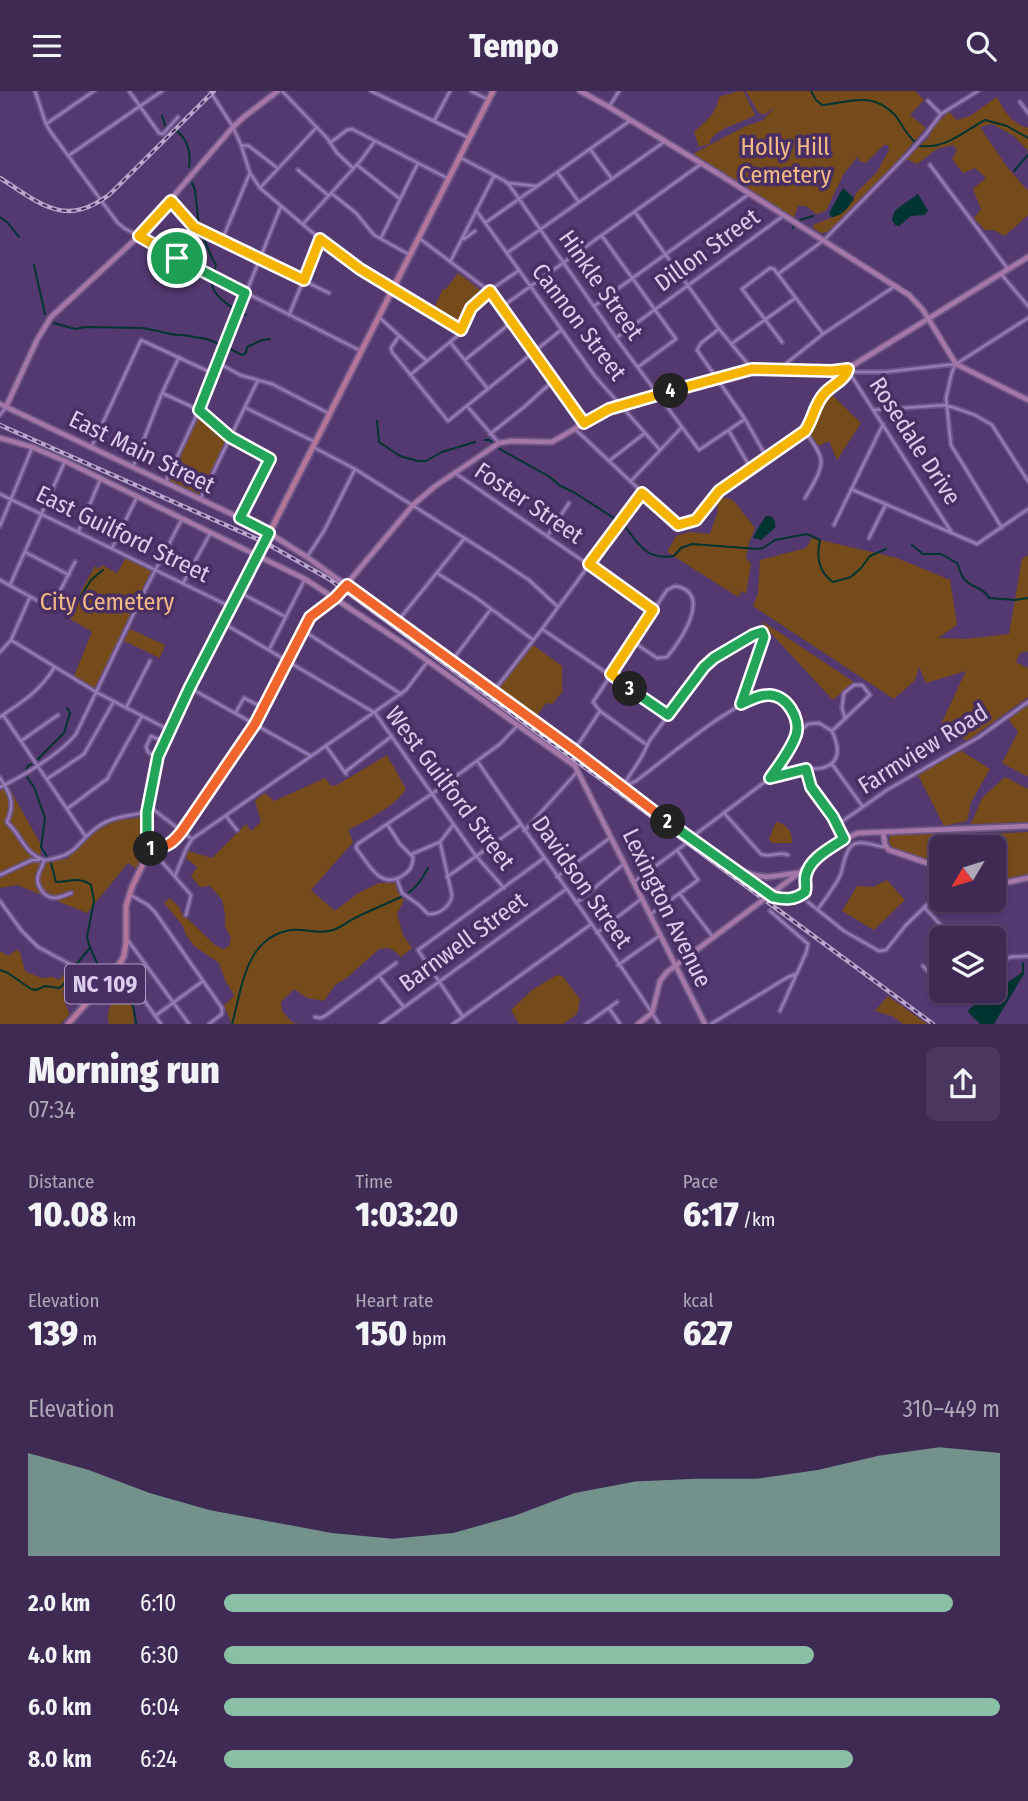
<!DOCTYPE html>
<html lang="en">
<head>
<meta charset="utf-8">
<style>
	body { margin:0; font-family:"Fira Sans Condensed",sans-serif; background:#4a365e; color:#f1f3f6; height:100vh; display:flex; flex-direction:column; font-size:26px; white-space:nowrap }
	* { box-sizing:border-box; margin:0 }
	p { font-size:23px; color:#ada7b8 }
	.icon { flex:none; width:38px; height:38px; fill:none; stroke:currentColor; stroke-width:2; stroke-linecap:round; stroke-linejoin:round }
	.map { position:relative; height:933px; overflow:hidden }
	.drawer { display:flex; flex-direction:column; background:#3f2a54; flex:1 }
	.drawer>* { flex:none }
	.needle { width:46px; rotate:232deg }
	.tools { position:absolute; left:929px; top:744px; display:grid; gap:14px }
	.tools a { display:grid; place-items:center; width:77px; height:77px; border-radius:10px; background:#3f2a54; box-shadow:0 2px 5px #0004,0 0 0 2px #58466b; font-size:35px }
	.pin { position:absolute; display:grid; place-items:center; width:60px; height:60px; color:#fff; margin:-30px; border:4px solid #fff; border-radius:50%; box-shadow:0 2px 7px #0007 }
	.km { position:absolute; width:35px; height:35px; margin:-18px; border-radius:50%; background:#222; color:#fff; font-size:19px; line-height:35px; text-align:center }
	.round { display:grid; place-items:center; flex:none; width:74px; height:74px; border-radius:10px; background:#4a365e }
	.head { display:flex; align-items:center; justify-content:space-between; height:119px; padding:0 28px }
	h1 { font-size:38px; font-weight:800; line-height:52px }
	.figures { display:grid; grid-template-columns:repeat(3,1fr); gap:10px; height:119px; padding:7px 28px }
	.figures div { display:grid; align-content:center }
	.figures b { font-size:35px; font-weight:800 }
	.figures small { font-size:19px; font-weight:400 }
	.figures p { font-size:19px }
	.chart { height:196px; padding:14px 28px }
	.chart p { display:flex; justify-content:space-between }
	.chart svg { width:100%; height:126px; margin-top:7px; fill:#8abfa5; opacity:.7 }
	ul { padding:0 28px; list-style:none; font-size:23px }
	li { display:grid; grid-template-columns:112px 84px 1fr; align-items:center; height:52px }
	li i { height:18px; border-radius:9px; background:#8abfa5 }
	header { display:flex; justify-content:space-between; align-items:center; height:91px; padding:0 28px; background:#3f2a54; font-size:32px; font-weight:800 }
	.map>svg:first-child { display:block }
	.green { fill:#754b1b }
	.water { fill:#003430 }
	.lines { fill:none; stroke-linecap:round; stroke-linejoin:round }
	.stream { stroke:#003430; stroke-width:2 }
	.street-casing { stroke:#6d5685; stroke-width:6 }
	.secondary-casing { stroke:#6d5685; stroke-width:8 }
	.primary-casing { stroke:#6d5685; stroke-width:9 }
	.street { stroke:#9679b6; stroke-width:2.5 }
	.secondary { stroke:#a577a8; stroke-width:4.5 }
	.primary { stroke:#b4759a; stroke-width:5 }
	.rail-casing { stroke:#b8a6cd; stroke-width:4.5 }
	.rail { stroke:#492e64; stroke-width:2; stroke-dasharray:5; stroke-linecap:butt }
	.secondary-bridge-casing { stroke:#6d5685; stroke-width:8; stroke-linecap:butt }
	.secondary-bridge { stroke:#a577a8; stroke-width:4.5 }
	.split-1-casing { stroke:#fff; stroke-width:14 }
	.split-2-casing { stroke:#fff; stroke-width:14 }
	.split-3-casing { stroke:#fff; stroke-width:14 }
	.split-4-casing { stroke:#fff; stroke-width:14 }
	.split-5-casing { stroke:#fff; stroke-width:14 }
	.split-1 { stroke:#22a559; stroke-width:9 }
	.split-2 { stroke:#f0652b; stroke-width:9 }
	.split-3 { stroke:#22a559; stroke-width:9 }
	.split-4 { stroke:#f5b400; stroke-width:9 }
	.split-5 { stroke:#f5b400; stroke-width:9 }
	.labels { text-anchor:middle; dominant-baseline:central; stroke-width:7; stroke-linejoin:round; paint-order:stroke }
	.shield { fill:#492e64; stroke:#b09dc5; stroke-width:2 }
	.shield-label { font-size:23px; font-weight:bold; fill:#dccdee }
	.park-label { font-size:24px; fill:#f2ba84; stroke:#492e64 }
	.street-label { font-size:24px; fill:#dccdee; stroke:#492e64 }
</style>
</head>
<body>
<header><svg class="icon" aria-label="menu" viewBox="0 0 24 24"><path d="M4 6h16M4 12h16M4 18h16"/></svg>Tempo<svg class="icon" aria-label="search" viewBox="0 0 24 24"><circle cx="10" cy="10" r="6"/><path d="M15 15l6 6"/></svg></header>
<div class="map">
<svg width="1028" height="933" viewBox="0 0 1028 933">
	<rect width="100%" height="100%" fill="#543870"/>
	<path class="green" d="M739,0L744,1L755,24C740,33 721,35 710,49V53L699,56L694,41C706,30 716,23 719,6Z
		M746,0H915L924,9L910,24L925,36V38L897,70L837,132L827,141L821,142L813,137V134L833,126L853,110L856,102L877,81L889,59L888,54H884L866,72L859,70L858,65L843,84L826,120L816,123L806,115H798L793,130L692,67L695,62L719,49L746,35L763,29L775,16L764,24L758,21Z
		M997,6C1005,21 1011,32 1028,37V60L1014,45L992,33L980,36L1007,76L1028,100V124L1005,145L993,139H985L974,127L981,118L973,98L986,87L975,77L963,82L952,68L957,59L953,54L937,58L917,73L906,68L928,47L936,33L949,21L957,29L970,25Z
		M458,182L483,201L468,218L460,235L433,219L443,198H446Z
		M829,301L861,332L837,369L829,350L818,355L809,342L817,320Z
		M198,324L228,347L200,405L168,390Z
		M726,407L734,410L755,437L749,452L746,467L751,473L746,503L742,500L738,506L667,461L676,445L689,441L710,443L718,420L717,408Z
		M812,447L897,467L950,489L957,534L938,547L966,548L1009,543L1022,468L1028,464V560L1020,562L1016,571L1028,577V606L967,650L941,633L966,580L926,592L919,576L915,589L894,608L753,515L758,502L760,469L806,457Z
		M126,467L150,479L151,481L94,598L74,585L92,541L69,527L80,510L77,508L95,475L100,478L102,474L117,482Z
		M762,530L854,591L833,609L766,537Z
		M130,538L165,554L160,567L124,550Z
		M533,554L562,575C563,583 561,591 563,600L552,613L546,612L534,629L495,602Z
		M1028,614V686L1002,672L1018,641L1008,628Z
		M960,659L990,678L971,711L967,730L944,735L918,684Z
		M387,664L406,698C393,717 367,729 348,739L353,751L311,799L335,820L358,802L379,792H395L397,800L404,809L397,823L403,844L412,857L401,866L396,861L388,857L379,858L348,886L335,894L324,910L307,907L294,898L281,911L282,920L293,932L300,933H230L231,931L224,914L230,909L234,904L225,889L219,872L194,855L185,842L183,835L164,812L170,807L179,816L183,825L188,828L215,854L223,858L229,855L231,847L225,835V823L222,809L210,795L200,796L191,785L197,776L186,767L188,760L212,767L246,733L251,740L261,731L255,709L265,702L274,710L325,687L331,695L337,694Z
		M1005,686L1028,698V731L971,733L982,707Z
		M8,695L40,752L41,766C25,767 15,777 0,781V700Z
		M143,726V758L137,778L128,772L87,822L17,794L0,797V786L32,772L67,768L92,743L103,736L115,730Z
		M776,731C787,733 793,741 792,752H772L769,748Z
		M1028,741V784L1004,789L994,786V756H942L941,773L893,757L889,751L890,744C936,742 982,744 1028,741Z
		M887,789L905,809L874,839L842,820L857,795L873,796Z
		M16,859L20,861L25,880L41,887L53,886L59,889L67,880L68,882C62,901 61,905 70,923L61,933H0V860L8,865Z
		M557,884L563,886L580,908L577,923L563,933H519L511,919L532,899Z
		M121,892L131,903L134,933H109C106,920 110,914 118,904L117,898Z
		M888,905L927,933H903L894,926L875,920Z"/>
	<path class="water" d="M843,97L854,107C849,116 842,126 831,126L829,122Z
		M918,103L928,120L924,124L911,125L899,135L895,134L892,129L894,121L898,117Z
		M766,425C774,424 776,431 775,437L761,449L753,447L758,437Z
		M1024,880V883L994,933H980L968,921L969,918Z"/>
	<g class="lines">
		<path class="stream" d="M155,0L156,2
			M811,0L816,9L822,14C851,11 872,0 895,24C902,33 906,43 915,51
			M162,25L166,37
			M177,40C188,49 191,62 189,76
			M920,55C946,58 963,41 985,29L1007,35L1028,47
			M1014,80L1028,64
			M192,92L195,99L199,136
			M0,126L7,131L19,146
			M800,129L813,125
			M793,137L794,134
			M203,146L213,169L216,173L214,184
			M34,174L45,223
			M212,188C210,202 225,212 236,219
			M241,221L246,224
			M54,232L75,238L85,236L143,237L176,244H183L207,248L221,254
			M226,256L242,264L246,262L247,256L262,249L270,248
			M377,330L379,351L400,365L418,370H426L442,361L475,351
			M485,349H489L494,352
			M498,357L550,386L559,394L575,402L617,429
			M623,433C638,452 646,470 674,465L681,457L692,453L757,458L763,457L775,449L807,443L820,449C816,466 819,481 833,491L851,486L861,477L870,465L886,458
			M912,454L923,463H941L957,472C960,478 961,485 965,489C973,497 984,497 989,507L1015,509L1028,507
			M67,527L91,489L103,479
			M36,670L64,642L70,622L67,617
			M25,681L28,675L34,672
			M27,686L34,696L45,727L41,756L48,767
			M51,772L56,791C69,791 79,785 91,794L94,810L87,846C90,861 98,873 105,886
			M407,803C419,794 421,789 428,777
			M76,874L89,858
			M0,879L8,882L31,898L36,899L45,895L59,897L62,895L73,879
			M1023,882V872
			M114,889C130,903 134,912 136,933
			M232,933C242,898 245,846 291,839C305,837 319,844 333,839C342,836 348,830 357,826C371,819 386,813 401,806"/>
		<g class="street-casing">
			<path id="street" d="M35,0L46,33L50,40L117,131L124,137L177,167L361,260
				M129,0L159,42L163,43L178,26
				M210,0L233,36L241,54L250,82L260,97L320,148L360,178L461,239
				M282,0L327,47L337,62L353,77
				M371,0L469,47
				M471,0L489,9
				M928,10L941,23
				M1020,11L1028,22
				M609,16L619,0
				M434,30L450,0
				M46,33L94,0
				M331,51L347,39L352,38L449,88
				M241,54L249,55L276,76
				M590,58L612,88
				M68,65L162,0
				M461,67L505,90L510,95L616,247L699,359L745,328
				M357,74L400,108
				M930,74L1008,178
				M298,79L329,105
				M557,81L579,111
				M507,92L536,95
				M260,97L317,36
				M331,102L356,122L374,144L410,164
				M171,110L186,129L194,136L329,202
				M476,119L594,284L660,359
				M635,121L719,238L752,278
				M485,132L631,29
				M303,133L361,69L375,50
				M602,145L676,248L638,276
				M381,147L418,72
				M419,147L493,203L584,332
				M464,148L475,140
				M222,149L249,84
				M507,162L664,51
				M451,169L494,85
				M778,183L824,149L907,64L926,43L941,23L978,0
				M1001,183L1028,215
				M503,215L701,73
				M594,215L749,103
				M289,224L320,149
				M380,227L427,270
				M719,238L701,252L697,259L745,328L767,367
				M399,245L391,257L392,261L448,330L561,239
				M616,247L783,125
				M450,251L488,298
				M782,251L742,198L770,177L774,178L823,243
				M731,253L794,208
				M465,269L513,230
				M217,271L240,284L272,293L330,323
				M956,273L952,281L946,307L951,354L1002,437
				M847,278L952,442
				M847,278L855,281H885L956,273L1028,227
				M778,279L823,243L895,195
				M410,284L461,242C463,212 496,196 518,180
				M162,302L199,319L230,347L270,368L240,427
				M467,315L499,352
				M246,317L315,351
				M874,319L946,314L975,324L992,334L1028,390
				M0,324L6,316
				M575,338L676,433L682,434L697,429L719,400L805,340C813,329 814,314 823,303C831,294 845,290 847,278
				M729,340L750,376
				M805,340C810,348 817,356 820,365C825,377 811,396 805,407
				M490,343L524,316L554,289
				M313,356L355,378L496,467L529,489L558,516
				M91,357L141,249L212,282
				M609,370L645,342
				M133,376L162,302L179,266
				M455,382L653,518
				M631,390L682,336
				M165,392L199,319L281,115
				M851,398L977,453L1028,418
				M0,403L231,516
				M200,409L258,289
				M834,434L883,333
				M0,435L32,357
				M79,439L101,387
				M548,444L569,412
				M869,447L886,413
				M112,457L137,406
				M25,461L69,484
				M307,466L324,440L355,378
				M437,482L475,506L532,548
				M0,489L51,517L75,471
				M183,492L211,441
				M10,494L65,370
				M239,501L286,526
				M397,531L464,448
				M223,532L375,622L476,765L504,797
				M542,538L667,623
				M304,540L401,603
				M11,549L96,601L169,639
				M632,550L657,567L667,566C680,551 714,501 675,495L667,499L593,611L600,620L647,654
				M270,557L305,488
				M0,561L11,549L30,506
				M451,571L491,518
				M192,598L311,665
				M493,601L542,538L642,402
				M126,617L150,570
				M236,621L244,607L264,617
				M3,624L86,746
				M0,626C23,610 38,602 54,577
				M832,640L870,604L862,594H854L844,602L842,617L845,627
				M21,650L58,624
				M326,655L346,683
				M575,658L600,620
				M157,667L148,661L146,656L151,645L163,650
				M478,671C537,759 602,843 659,933
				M832,673L863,716
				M806,678L811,696L833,726L844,748
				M345,681L392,645
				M0,687C11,703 15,713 7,731C22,745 23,761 44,769C43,775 39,780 38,785C36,795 44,806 54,807C59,807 66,804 71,802
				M47,688L84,663L114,610
				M624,695L636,690C662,671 741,603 769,604C776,604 783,609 788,614C796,622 797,634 796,644
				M0,696C22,686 61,662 76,643L147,495L182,428
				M622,696L641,667L650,649L704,576C718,564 743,545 762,541L764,546L741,613
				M150,716L192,748
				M67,718L107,688L142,625
				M724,722L761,763C771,767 778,760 788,764
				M226,725L237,739
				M387,733L400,753L413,766C413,775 410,780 402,785C380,799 368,772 356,757L357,754L359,752L433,702L500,653L518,634
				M837,734L887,699L979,646L1028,611
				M524,740L578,680
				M692,746L770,687L796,644L808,633L819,632L832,640C839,655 842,672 822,677C816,678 810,678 804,678C793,680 781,684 770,687
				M160,757L159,761L155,763L191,804L186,824
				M147,758C158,757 168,756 176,748L255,633L311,526L334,508
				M412,763L440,751L453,734
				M46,769C80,764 75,751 99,735C113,725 131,725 147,721
				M0,784L32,769H39
				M175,785L186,758L192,748L406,599L428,570
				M447,786L520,734
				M557,786L611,746
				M397,788L402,802L419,814L428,823C439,824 451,815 452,804L440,751
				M634,791L684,754
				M129,803L148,814L155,821L222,917V923L209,933
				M680,803L713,846
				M0,810L21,839L38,856L79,878L101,893
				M808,811L844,840L879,860L886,859L906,834L935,806L942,794
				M576,812L625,772
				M924,816L948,842L955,847
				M818,818C825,808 834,797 840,785C844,775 845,753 858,752C867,750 876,756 886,756
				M770,820L808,853L806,862L780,920
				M651,823L698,789L677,759
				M597,842L641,808
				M127,848L189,933
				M618,874L659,845
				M994,874L1010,866L1028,865
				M923,875L935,888L942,891
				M379,885L403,915
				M136,898L161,933
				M609,917L620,933
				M155,925L203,890
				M315,926L320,927L325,925L396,872
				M463,926L418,859L544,767
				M381,933L565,799
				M453,933L590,834
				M586,933L617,911
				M711,933L788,886L796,883"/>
		</g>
		<g class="secondary-casing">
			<path id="secondary" d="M580,0L609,16L722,85L909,204L923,219L956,273L1028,309
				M0,313L240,427L269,442L307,466L574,659L653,720L773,806L786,808L802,804L806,798L805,785L811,772
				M6,316L37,249L51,226L139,145L233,36L245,25L278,0
				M0,347L32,356L65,370L305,488L404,553L575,675L705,933
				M335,507L413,414L434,396L499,352L511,350L552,351L609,318L752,278L832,280L847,278L1028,166
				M883,741L885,754L889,759L942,777
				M739,779L754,784L767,786L798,782
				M994,790L1009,791L1028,787
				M779,797L844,748L858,742L1028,735
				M638,933L652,922L660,890L667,881L755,815"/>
		</g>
		<g class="primary-casing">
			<path id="primary" d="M68,933L116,879L124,865L126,852V815L132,796L144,771L147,758V721L158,665L163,652L493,0"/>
		</g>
		<use href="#street" class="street"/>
		<use href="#secondary" class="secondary"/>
		<use href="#primary" class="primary"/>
		<g class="rail-casing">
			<path id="rail" d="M0,87C40,112 65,138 110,103L214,0
				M0,334L264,451L329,488L400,540L933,933"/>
		</g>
		<use href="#rail" class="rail"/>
		<g class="secondary-bridge-casing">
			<path id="secondary-bridge" d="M755,815L779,797"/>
		</g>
		<use href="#secondary-bridge" class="secondary-bridge"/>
	</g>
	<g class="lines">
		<g class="split-1-casing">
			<path id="split-1" d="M151,758H147V721L158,665L190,596L269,442L240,427L270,368L230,346L199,319L245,202L177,167"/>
		</g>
		<g class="split-2-casing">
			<path id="split-2" d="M151,758C166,757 173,752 182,740L255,633L310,526L335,507L347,494L574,659L668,731"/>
		</g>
		<g class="split-3-casing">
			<path id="split-3" d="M630,598L668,624L704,576L714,567L753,544L762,541L764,546L741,613C749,609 759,604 768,604C786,603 801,627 796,644C791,659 779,674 770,687L806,678L811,696L833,726L844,748C831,757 810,767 806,784C804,790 807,794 805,801C795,809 785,809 773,806L668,731"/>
		</g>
		<g class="split-4-casing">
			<path id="split-4" d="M630,598L611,583L653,519L589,473L642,402L678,434L696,429L719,400L805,340C813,329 814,314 824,303C831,294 845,290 848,278L832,280L752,278L671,300"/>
		</g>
		<g class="split-5-casing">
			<path id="split-5" d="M177,167L139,145L171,110L194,136L304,189L320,148L360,178L461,239L471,217L490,200L584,332L609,318L671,300"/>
		</g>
		<use href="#split-1" class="split-1"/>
		<use href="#split-2" class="split-2"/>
		<use href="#split-3" class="split-3"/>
		<use href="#split-4" class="split-4"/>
		<use href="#split-5" class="split-5"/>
	</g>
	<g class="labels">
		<rect class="shield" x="65" y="873.5" width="80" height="39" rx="5"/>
		<g class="shield-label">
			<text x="105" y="893">NC 109</text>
		</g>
		<g class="park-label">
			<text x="785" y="56">Holly Hill<tspan x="785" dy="28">Cemetery</tspan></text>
			<text x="107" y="511">City Cemetery</text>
		</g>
		<g class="street-label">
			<text transform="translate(707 159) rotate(-36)">Dillon Street</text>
			<text transform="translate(601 194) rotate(55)">Hinkle Street</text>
			<text transform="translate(579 231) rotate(53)">Cannon Street</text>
			<text transform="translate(915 350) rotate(57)">Rosedale Drive</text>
			<text transform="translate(142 361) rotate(26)">East Main Street</text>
			<text transform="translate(529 412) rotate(34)">Foster Street</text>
			<text transform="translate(123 443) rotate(26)">East Guilford Street</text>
			<text transform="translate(923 658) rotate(-32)">Farmview Road</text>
			<text transform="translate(450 697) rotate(53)">West Guilford Street</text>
			<text transform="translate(582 791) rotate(55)">Davidson Street</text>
			<text transform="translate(667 817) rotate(64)">Lexington Avenue</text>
			<text transform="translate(463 851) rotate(-36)">Barnwell Street</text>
		</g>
	</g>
</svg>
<div class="tools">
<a><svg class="needle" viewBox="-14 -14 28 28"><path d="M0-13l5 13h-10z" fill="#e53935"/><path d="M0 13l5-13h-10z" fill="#ada7b8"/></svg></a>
<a><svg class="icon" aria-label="layers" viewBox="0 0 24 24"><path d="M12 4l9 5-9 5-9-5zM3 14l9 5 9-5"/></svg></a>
</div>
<div class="pin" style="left:177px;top:167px;background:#1e9e55"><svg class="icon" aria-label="arrive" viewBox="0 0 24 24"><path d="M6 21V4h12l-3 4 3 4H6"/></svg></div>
<b class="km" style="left:151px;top:758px">1</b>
<b class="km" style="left:668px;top:731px">2</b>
<b class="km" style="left:630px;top:598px">3</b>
<b class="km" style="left:671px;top:300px">4</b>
</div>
<section class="drawer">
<div class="head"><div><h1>Morning run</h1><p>07:34</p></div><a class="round"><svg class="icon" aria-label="share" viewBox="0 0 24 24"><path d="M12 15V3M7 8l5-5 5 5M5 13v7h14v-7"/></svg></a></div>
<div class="figures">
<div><p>Distance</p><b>10.08<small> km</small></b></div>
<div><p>Time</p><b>1:03:20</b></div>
<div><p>Pace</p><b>6:17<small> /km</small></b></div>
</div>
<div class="figures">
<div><p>Elevation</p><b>139<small> m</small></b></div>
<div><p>Heart rate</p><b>150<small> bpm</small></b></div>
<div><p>kcal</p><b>627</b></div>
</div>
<div class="chart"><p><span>Elevation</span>310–449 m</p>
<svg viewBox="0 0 160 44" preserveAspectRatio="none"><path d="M0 44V8L10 14L20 22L30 28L40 32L50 36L60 38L70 36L80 30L90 22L100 18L110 17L120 17L130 14L140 9L150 6L160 8V44z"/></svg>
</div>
<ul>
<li><b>2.0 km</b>6:10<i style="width:94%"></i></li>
<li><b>4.0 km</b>6:30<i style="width:76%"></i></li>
<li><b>6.0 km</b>6:04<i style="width:100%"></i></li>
<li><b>8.0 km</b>6:24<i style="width:81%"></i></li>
</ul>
</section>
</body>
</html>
